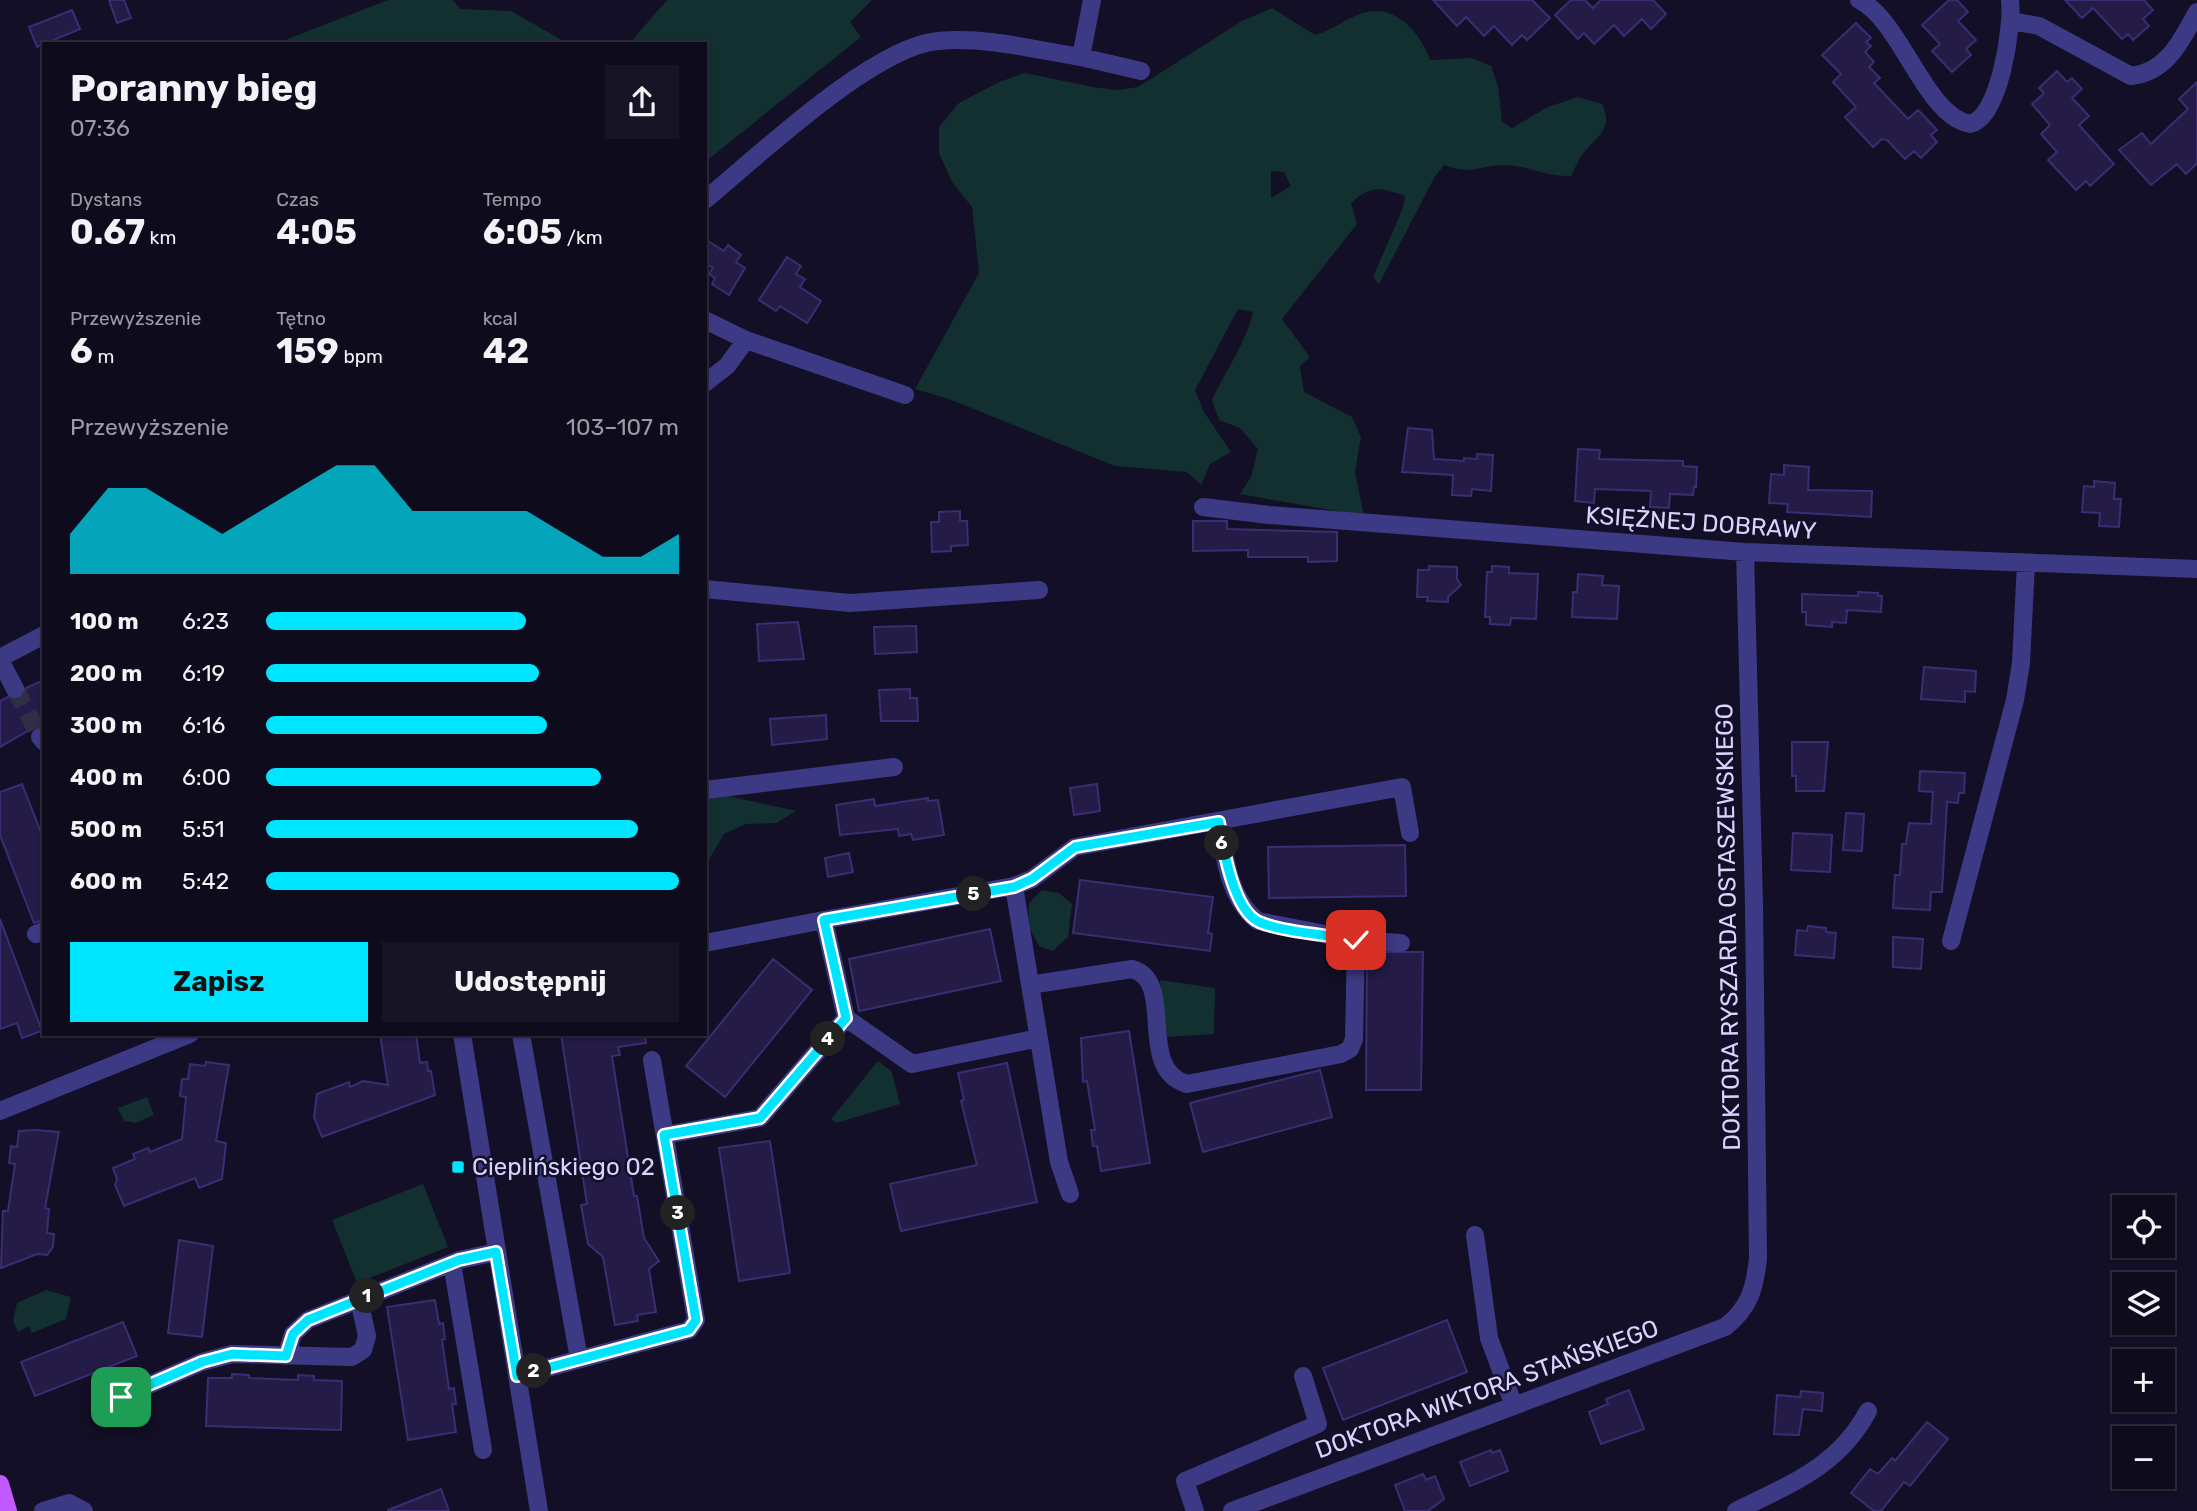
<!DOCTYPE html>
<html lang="pl">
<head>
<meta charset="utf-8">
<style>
	body { margin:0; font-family:Rubik,sans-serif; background:#171425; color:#f1f3f6; height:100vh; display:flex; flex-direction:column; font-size:26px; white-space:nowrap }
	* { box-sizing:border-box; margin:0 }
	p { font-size:23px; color:#9b9ba3 }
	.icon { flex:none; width:38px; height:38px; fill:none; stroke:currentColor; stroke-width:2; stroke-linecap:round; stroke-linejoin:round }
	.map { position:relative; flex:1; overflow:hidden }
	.side { position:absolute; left:42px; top:42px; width:665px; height:994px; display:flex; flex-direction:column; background:#0e0b1c; border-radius:0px; box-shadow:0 2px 5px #0004,0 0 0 2px #2e2b3b }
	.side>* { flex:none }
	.fabs { position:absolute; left:2112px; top:1195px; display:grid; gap:14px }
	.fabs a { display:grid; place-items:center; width:63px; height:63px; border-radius:0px; background:#0e0b1c; box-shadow:0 2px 5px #0004,0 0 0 2px #2e2b3b; font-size:35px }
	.pin { position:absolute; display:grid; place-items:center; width:60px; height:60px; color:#fff; margin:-30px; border-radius:14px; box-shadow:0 4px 10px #0006 }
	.km { position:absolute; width:35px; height:35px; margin:-18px; border-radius:50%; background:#222; color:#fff; font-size:19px; line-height:35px; text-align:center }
	.round { display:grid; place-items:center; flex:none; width:74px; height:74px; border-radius:0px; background:#171425 }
	.head { display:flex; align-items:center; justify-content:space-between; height:119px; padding:0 28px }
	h1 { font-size:38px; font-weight:700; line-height:52px }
	.figures { display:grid; grid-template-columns:repeat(3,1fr); gap:10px; height:119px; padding:7px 28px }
	.figures div { display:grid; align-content:center }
	.figures b { font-size:35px; font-weight:700 }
	.figures small { font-size:19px; font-weight:400 }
	.figures p { font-size:19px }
	.chart { height:196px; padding:14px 28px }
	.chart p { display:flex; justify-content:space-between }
	.chart svg { width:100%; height:126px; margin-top:7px; fill:#00e5ff; opacity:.7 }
	.cta { display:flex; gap:14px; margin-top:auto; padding:14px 28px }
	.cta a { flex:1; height:80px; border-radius:0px; background:#00e5ff; color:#111; font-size:28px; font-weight:700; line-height:80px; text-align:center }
	.cta a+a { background:#171425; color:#f1f3f6 }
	ul { padding:0 28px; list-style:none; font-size:23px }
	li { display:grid; grid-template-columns:112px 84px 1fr; align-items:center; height:52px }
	li i { height:18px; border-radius:9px; background:#00e5ff }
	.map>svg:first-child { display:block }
	.green { fill:#12302f; fill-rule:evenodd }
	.building { fill:#241b47; stroke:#3b2d73; stroke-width:2 }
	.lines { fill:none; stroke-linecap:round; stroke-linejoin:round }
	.minor-tunnel { stroke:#312d47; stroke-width:18; stroke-dasharray:18 9; stroke-linecap:butt }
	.minor { stroke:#3d3a85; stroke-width:18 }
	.major { stroke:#c25bff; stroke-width:18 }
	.route-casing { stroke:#fff; stroke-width:14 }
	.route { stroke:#00e5ff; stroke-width:9 }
	.poi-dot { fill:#00e5ff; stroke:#130f26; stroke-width:2.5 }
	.labels { text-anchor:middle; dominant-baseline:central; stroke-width:5; stroke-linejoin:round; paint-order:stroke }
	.street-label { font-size:24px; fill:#d9d4ff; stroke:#130f26 }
	.poi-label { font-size:24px; fill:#d9d4ff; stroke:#130f26; text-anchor:start }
</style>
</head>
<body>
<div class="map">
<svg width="2197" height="1511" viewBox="0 0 2197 1511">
	<rect width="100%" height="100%" fill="#130f26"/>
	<path class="green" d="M388,0H453L460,9L511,11L569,44H275Z
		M667,0H872L850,22L861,37L705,162V44H629Z
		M1272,8L1315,35C1332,30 1344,20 1360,14C1393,1 1420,31 1430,60L1472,58L1491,66L1498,86L1502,122L1512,128L1548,107L1578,97L1602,104C1613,128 1600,134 1585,151C1579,158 1575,168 1571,176C1544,177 1528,165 1504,165C1478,165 1475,176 1444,165L1434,178L1379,284L1373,277L1403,208L1405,196C1380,188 1372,184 1351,203L1357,224L1282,319L1310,357L1300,366L1304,392L1352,417L1361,437L1355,472L1364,516L1240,494L1251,477L1258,449L1240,428L1219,420L1212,400C1225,372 1247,341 1253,312L1238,309L1195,390L1204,412L1231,452L1210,464L1201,485L1187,472L1115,466L949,399L915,389L979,273L972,207L952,182L939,153V127L959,103L999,82L1025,73L1093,87L1117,90L1138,87L1242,21ZM1271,171L1284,172L1291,186L1271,198Z
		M705,794H719L796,811L776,823L746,824L724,834L705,866Z
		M1042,890L1059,893L1072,904L1068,937L1053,951L1039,946L1028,925L1029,903Z
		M1160,980L1215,988L1214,1034L1167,1037Z
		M878,1061L892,1072L900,1104L836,1123L831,1119Z
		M147,1097L154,1115L136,1123L124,1121L118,1108Z
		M423,1184L448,1247L357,1283L332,1220Z
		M46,1290L71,1297L66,1319L32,1333L29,1326L18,1332L13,1321L17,1303Z"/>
	<path class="building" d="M109,0H124L131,18L117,23Z
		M1433,0H1532L1550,18L1527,40L1522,35L1512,45L1494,26L1484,36L1466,17L1457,26Z
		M1571,0H1585L1593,8L1601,0H1653L1666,14L1651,29L1642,19L1624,36L1614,25L1594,44L1584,33L1578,39L1555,15Z
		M1949,0H1957L1968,12L1958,21L1976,40L1966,49L1971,55L1952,72L1932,51L1940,44L1922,25Z
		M2065,0H2144L2153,10L2143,19L2149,26L2133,40L2128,34L2122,39L2093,8L2082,18Z
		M72,10L80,29L37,47L29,27Z
		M1856,23L1871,38L1866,42L1871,46L1865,52L1874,62L1869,67L1880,78L1874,83L1908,119L1918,110L1937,130L1931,135L1937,142L1921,158L1914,151L1905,159L1887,140L1882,139L1873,147L1845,117L1856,107L1833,82L1841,74L1822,55Z
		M2057,71L2067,82L2072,78L2082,89L2072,98L2089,116L2079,125L2114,164L2090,186L2086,181L2076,190L2048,160L2057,152L2041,134L2050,125L2032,104L2044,93L2039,88Z
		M2197,82V163L2186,174L2177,164L2151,185L2119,150L2142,133L2151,144L2188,109L2179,99Z
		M705,239L724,251L728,245L741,255L736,262L745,268L729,295L712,284L715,278L709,274L713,268L705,263Z
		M787,257L801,266L796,274L805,279L800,287L821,301L807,323L780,306L776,311L759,300Z
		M1408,428L1432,430L1434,459L1464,461V458L1477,459V454L1493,455L1491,491L1472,489L1471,496L1452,495L1453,475L1402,472Z
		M1578,449L1600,450L1599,459L1683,461V466L1697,467L1696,487H1694L1693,495L1670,494L1669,508L1650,507L1651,491L1595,489L1594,503L1575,501Z
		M1784,465L1809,467L1808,490L1872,491L1871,517L1787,512L1788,504L1769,503L1771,474L1784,475Z
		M2094,481L2115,483L2114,499H2121L2119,527L2099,526L2100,513L2082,512L2084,486L2094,487Z
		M960,511V521H967L968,545L951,546V551L932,552L931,522H939V512Z
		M1193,521H1227V529L1337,532V561L1308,562V557H1248V550L1193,551Z
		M1429,566L1457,567V579L1461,585L1448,597V602L1427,601L1428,597H1417L1418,570H1429Z
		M1492,566L1509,567V573L1538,574L1536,619L1511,618L1510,625L1490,624V617H1485L1487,572H1492Z
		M1578,574L1603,576L1602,585L1619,586L1617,619L1572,617L1573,592H1577Z
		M1858,592L1878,593V596H1882L1881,612L1847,610L1846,623L1832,622V627L1806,625V612H1802V594L1858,596Z
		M798,622L804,659L759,661L757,624Z
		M916,626L917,652L875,654L874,627Z
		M1924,667L1976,671L1975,692L1965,691V702L1921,699Z
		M44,680V726L33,728L0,747V701L8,697L20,699L26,688Z
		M910,689V698H917L918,721H881L879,690Z
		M826,715L827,739L772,745L770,719Z
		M1792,742H1828L1824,791H1796V776H1792Z
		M1920,771L1965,773L1964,793H1959L1958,803L1947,802L1942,892H1931L1930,910L1893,908L1895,875H1900L1902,844H1906L1909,823L1931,824L1933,792L1919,791Z
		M22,784L44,840V920L34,923L0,835V792Z
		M1097,784L1100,811L1074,815L1070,788Z
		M928,798V801L938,800L944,835L913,840L911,834L899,836L898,829L840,835L836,805L874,799L875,806Z
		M1846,813L1864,814L1862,851L1843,850Z
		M1793,833L1832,835L1830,872L1791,870Z
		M1405,845L1406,896L1269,898L1268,847Z
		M849,853L853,872L828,877L825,858Z
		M1080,880L1213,897L1208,933L1212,934L1210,951L1073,933Z
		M0,919L42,1031L22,1038L17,1023L0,1029Z
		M1808,926L1826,928V932L1836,933L1834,958L1795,955L1797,930L1807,931Z
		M990,929L1001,981L859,1011L849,959Z
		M1893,937L1923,939L1921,969L1893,967Z
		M1367,952H1423L1421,1090H1366Z
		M773,959L812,990L725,1097L686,1066Z
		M1129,1031L1150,1163L1101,1171L1097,1146H1093L1091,1130H1095L1087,1081L1083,1082L1081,1038Z
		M380,1034H416L420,1063L427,1062L428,1071H431L435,1095L322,1137L314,1117L317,1094L349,1082L350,1087L363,1081L388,1085Z
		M561,1034H645L646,1043L618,1047L620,1055L612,1056L634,1196H637L644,1238L659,1261L649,1269L656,1312L637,1315L638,1321L615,1325L603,1257L588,1244L581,1205L587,1204Z
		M206,1062L229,1065L216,1141L226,1143L222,1179L199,1188L195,1178L124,1206L115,1185L117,1179L113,1168L135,1159L133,1154L148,1148L150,1152L182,1139L186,1097L180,1096L182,1079H188L190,1064L205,1066Z
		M1007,1063L1037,1202L901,1231L890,1184L977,1165L961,1101L964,1100L958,1073Z
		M1320,1070L1332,1117L1203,1152L1190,1103Z
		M35,1130L59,1132L45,1208L49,1209L47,1233L54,1234L53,1247L47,1255L37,1254L1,1268L3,1211H8L15,1164L9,1163L11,1146L17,1147L19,1131Z
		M770,1141L790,1273L739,1281L719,1148Z
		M179,1240L213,1246L202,1337L168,1333Z
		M435,1300L439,1324L443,1323L445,1339L442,1340L449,1389L454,1388L456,1404H452L456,1432L408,1440L387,1307Z
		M1447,1320L1467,1372L1343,1420L1323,1368Z
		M123,1322L137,1356L35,1396L21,1362Z
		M232,1374L249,1375V1378L298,1380V1375L314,1376V1380L342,1381L341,1430L206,1426L208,1378H232Z
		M1629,1390L1644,1429L1601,1444L1589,1412L1608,1404L1606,1399Z
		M1801,1391L1823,1393L1822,1411L1803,1409L1799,1435L1774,1434L1777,1395L1800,1397Z
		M1927,1422L1948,1439L1910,1486L1904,1482L1881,1511H1874L1851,1493L1870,1469L1878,1474L1892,1458L1895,1461Z
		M1491,1450L1492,1453L1500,1450L1508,1471L1470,1486L1460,1462Z
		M1423,1474L1426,1480L1435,1476L1444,1499L1428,1511H1405L1395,1485Z
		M441,1489L449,1511H388V1510Z"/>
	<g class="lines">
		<path class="minor-tunnel" d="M15,689L40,737"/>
		<path class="minor" d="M1859,0C1902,21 1924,115 1970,124C2000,118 2013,25 2010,0
			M2012,21L2039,26L2131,76C2167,72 2181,41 2197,12
			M1081,57L1141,71
			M705,200C757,157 874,46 938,41C985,36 1035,50 1081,57L1092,0
			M705,320L746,340L905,395
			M705,383L727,366L746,340
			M1203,507L1269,515L1745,552L2197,569
			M705,589L850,603L1039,590
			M0,658L44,635
			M0,660L15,689
			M40,737L44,742
			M705,790L894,767
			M1219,822C1224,856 1229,899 1258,921L1356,940L1401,943
			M1014,886L1032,879L1075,847L1402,787L1410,833
			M824,920L1014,886L1059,1162L1070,1194
			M36,934L44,931
			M1951,941L2015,700L2021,663L2026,563
			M1030,985L1132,969C1177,981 1135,1069 1187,1084L1341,1054L1350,1049L1354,1039L1356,940
			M846,1018L912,1064L1039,1038
			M462,1034L539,1511
			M521,1034L579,1359
			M0,1111L190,1034
			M665,1135L760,1118L846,1018L824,920L705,943
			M1475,1235L1489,1338L1514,1406
			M452,1263L483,1450
			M286,1356L293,1334L308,1320L459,1260L496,1252
			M517,1376L689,1330L696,1320L652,1060
			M121,1397L202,1362L232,1354L352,1357L363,1350L367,1336L359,1300
			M43,1511L69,1503L84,1511
			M1195,1511L1185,1481L1318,1424L1303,1376
			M1232,1511L1725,1327C1750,1308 1755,1287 1758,1258L1754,904L1745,552
			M1736,1511C1790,1484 1838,1467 1868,1411"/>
		<path class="major" d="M0,1484L8,1511"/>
	</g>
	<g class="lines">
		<g class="route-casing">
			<path id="route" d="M121,1397L202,1362L232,1354L286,1356L293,1334L308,1320L459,1260L496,1252L517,1376L689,1330L696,1320L664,1135L760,1118L846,1018L824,920L1014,887L1032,879L1075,847L1219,822C1223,848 1233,910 1259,922C1282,932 1329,935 1356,940"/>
		</g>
		<use href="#route" class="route"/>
	</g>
	<rect class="poi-dot" x="451" y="1160" width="14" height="14" rx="3.5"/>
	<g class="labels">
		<g class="street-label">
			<text transform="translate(1701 523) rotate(4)">KSIĘŻNEJ DOBRAWY</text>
			<text transform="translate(1728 927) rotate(-91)">DOKTORA RYSZARDA OSTASZEWSKIEGO</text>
			<text transform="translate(1487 1389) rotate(-20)">DOKTORA WIKTORA STAŃSKIEGO</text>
		</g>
		<g class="poi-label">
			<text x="472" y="1167">Cieplińskiego 02</text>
		</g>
	</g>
</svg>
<div class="fabs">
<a><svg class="icon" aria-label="locate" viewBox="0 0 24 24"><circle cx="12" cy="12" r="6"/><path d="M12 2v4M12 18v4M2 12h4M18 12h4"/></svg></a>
<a><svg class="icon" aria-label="layers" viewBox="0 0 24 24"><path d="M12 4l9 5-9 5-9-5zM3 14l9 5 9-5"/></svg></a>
<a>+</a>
<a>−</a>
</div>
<div class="pin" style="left:121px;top:1397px;background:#1e9e55"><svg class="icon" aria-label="arrive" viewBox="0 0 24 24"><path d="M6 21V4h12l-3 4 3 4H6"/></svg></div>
<div class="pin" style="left:1356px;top:940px;background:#d93025"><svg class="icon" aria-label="check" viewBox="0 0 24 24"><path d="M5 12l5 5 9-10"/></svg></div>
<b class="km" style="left:367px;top:1296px">1</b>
<b class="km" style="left:534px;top:1371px">2</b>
<b class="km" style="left:678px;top:1213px">3</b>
<b class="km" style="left:828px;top:1039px">4</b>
<b class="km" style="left:974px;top:894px">5</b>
<b class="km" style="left:1222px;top:843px">6</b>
<section class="side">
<div class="head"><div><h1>Poranny bieg</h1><p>07:36</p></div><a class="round"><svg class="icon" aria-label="share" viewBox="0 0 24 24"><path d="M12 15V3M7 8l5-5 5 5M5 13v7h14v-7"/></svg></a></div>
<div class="figures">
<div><p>Dystans</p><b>0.67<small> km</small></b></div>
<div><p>Czas</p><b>4:05</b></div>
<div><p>Tempo</p><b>6:05<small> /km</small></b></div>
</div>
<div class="figures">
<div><p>Przewyższenie</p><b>6<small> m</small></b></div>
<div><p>Tętno</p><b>159<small> bpm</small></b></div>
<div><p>kcal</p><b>42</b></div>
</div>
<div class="chart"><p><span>Przewyższenie</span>103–107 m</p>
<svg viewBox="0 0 160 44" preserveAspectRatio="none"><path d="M0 44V30L10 14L20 14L30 22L40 30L50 22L60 14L70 6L80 6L90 22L100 22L110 22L120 22L130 30L140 38L150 38L160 30V44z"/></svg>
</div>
<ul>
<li><b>100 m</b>6:23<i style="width:63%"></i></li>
<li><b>200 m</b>6:19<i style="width:66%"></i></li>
<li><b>300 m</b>6:16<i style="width:68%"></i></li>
<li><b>400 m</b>6:00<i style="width:81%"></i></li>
<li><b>500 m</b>5:51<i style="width:90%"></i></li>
<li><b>600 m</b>5:42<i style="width:100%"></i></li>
</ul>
<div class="cta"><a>Zapisz</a><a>Udostępnij</a></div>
</section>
</div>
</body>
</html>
